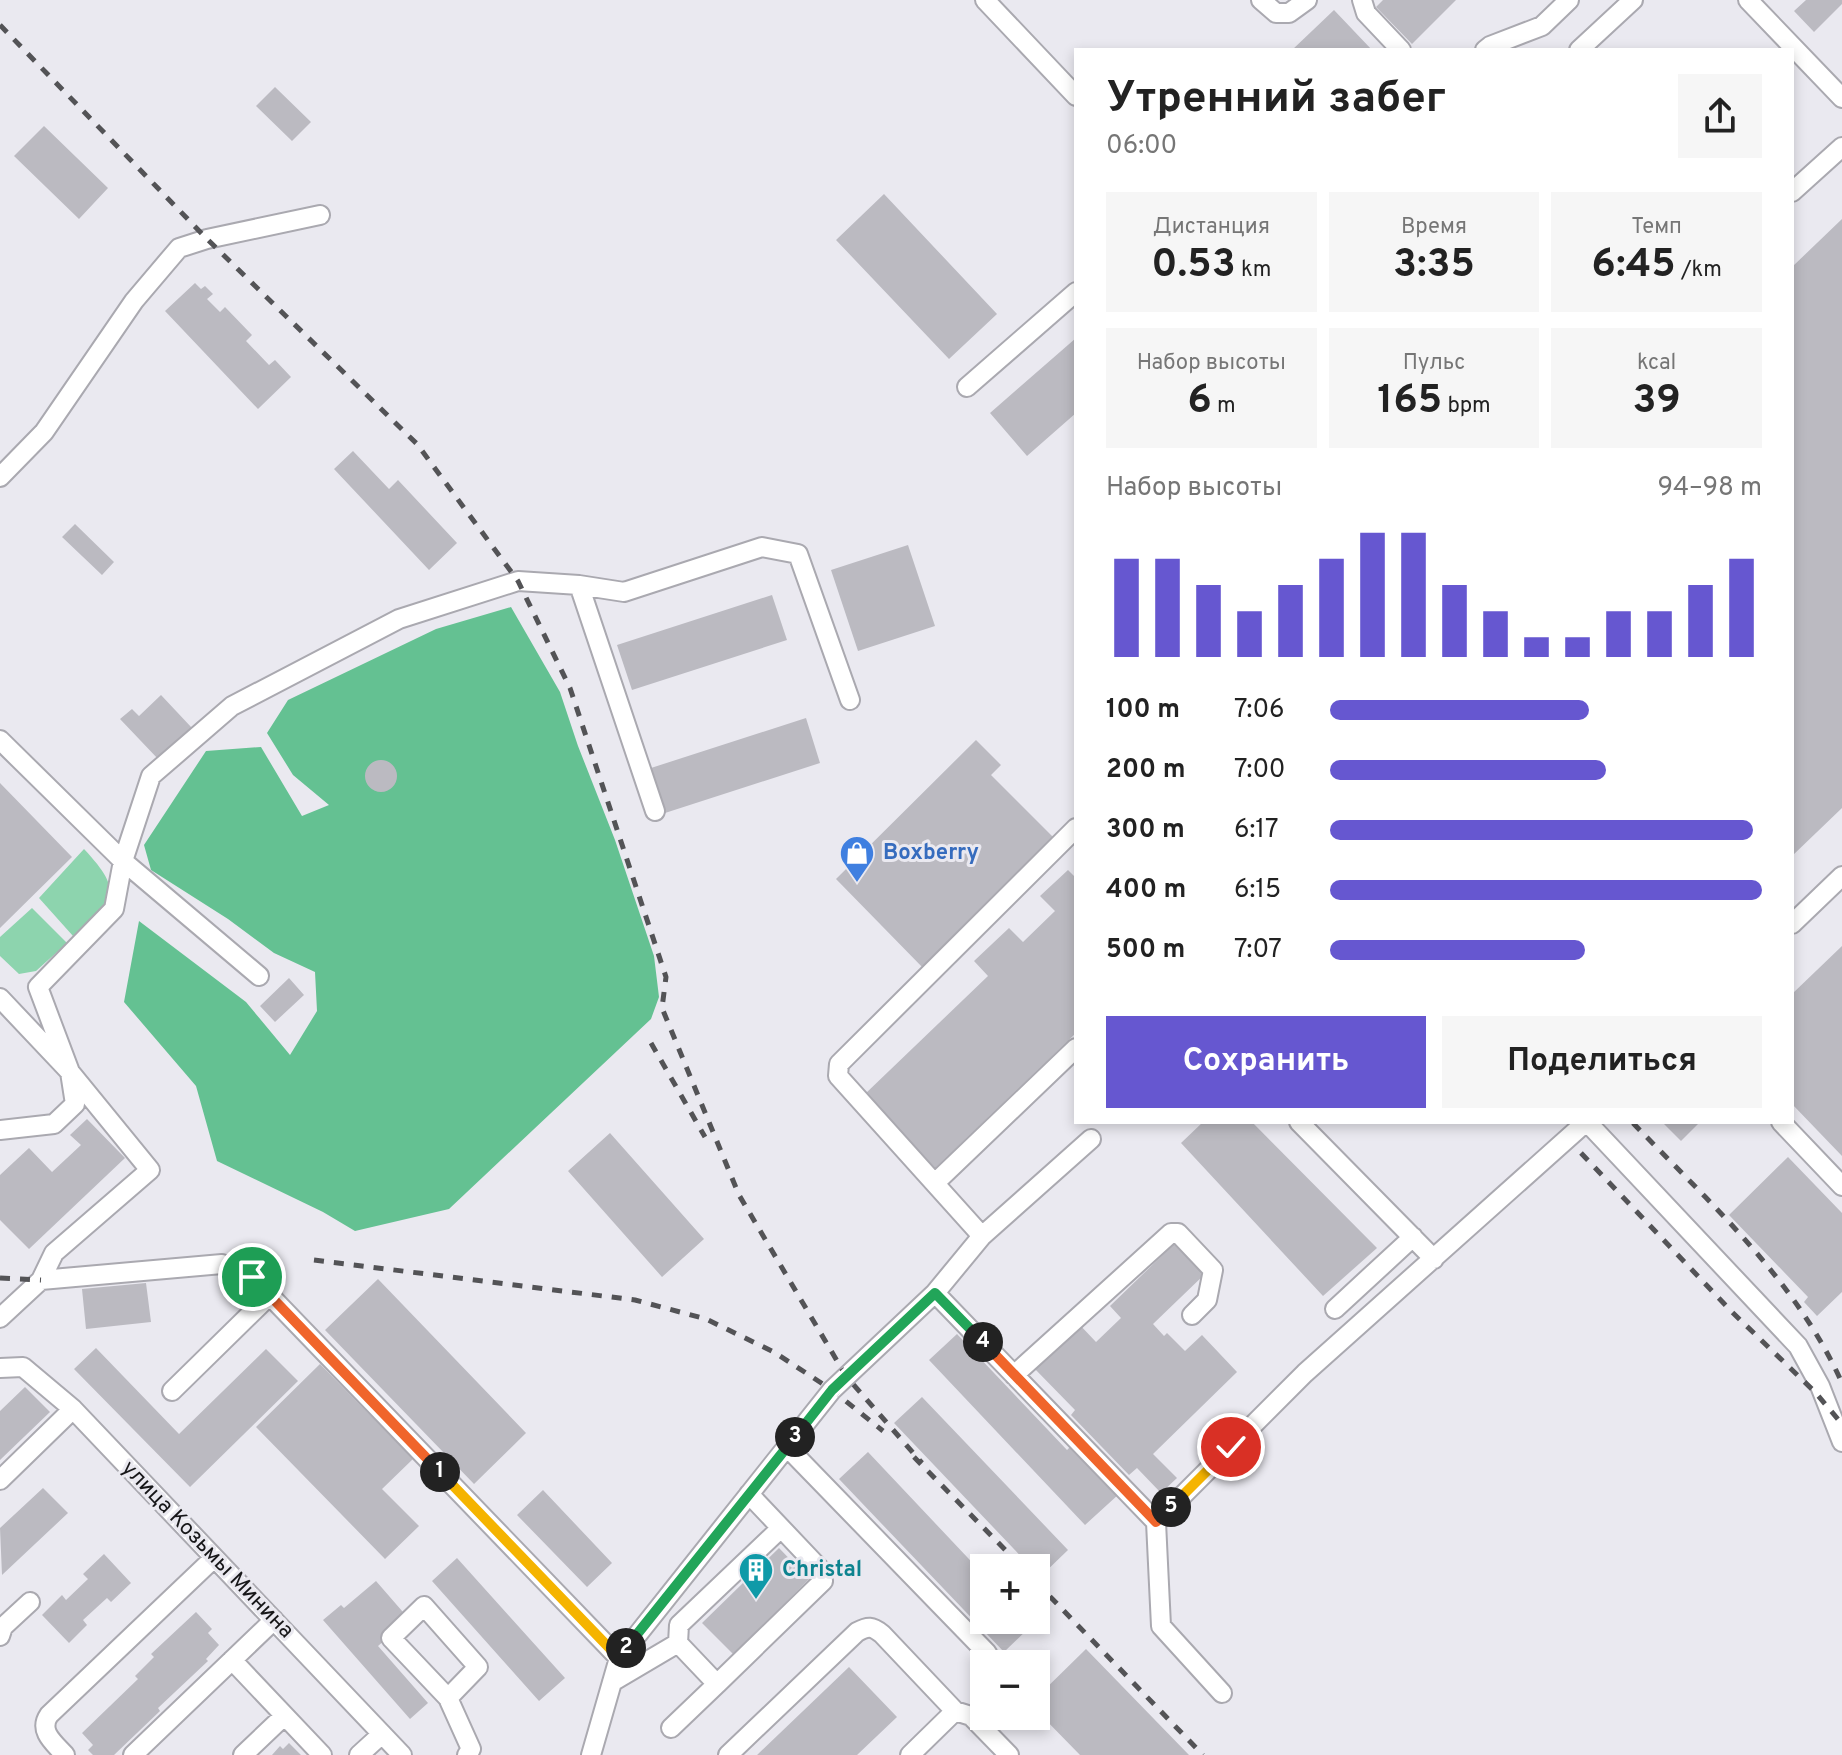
<!DOCTYPE html>
<html lang="ru">
<head>
<meta charset="utf-8">
<style>
	body { margin:0; font-family:Overpass,sans-serif; background:#f6f6f6; color:#222; height:100vh; display:flex; flex-direction:column; font-size:30px; white-space:nowrap }
	* { box-sizing:border-box; margin:0 }
	p { font-size:26px; color:#767676 }
	.icon { flex:none; width:44px; height:44px; fill:none; stroke:currentColor; stroke-width:2; stroke-linecap:round; stroke-linejoin:round }
	.map { position:relative; flex:1; overflow:hidden }
	.sheet { position:absolute; left:1074px; top:48px; width:720px; height:1076px; display:flex; flex-direction:column; background:#fff; border-radius:0px; box-shadow:0 4px 12px #0003 }
	.sheet>* { flex:none }
	.fabs { position:absolute; left:970px; top:1554px; display:grid; gap:16px }
	.fabs a { display:grid; place-items:center; width:80px; height:80px; border-radius:0px; background:#fff; box-shadow:0 4px 12px #0003; font-size:40px }
	.pin { position:absolute; display:grid; place-items:center; width:68px; height:68px; color:#fff; margin:-34px; border:4px solid #fff; border-radius:50%; box-shadow:0 2px 8px #0007 }
	.km { position:absolute; width:40px; height:40px; margin:-20px; border-radius:50%; background:#222; color:#fff; font-size:22px; line-height:40px; text-align:center }
	.round { display:grid; place-items:center; flex:none; width:84px; height:84px; border-radius:0px; background:#f6f6f6 }
	.overview { display:flex; align-items:center; justify-content:space-between; height:136px; padding:0 32px }
	h1 { font-size:44px; font-weight:700; line-height:60px }
	.stats { display:grid; grid-template-columns:repeat(3,1fr); gap:12px; height:136px; padding:8px 32px }
	.stats div { display:grid; align-content:center; border-radius:0px; background:#f6f6f6; text-align:center }
	.stats b { font-size:40px; font-weight:700 }
	.stats small { font-size:22px; font-weight:400 }
	.stats p { font-size:22px }
	.chart { height:224px; padding:16px 32px }
	.chart p { display:flex; justify-content:space-between }
	.chart svg { width:100%; height:144px; margin-top:8px; stroke:#6657d0; stroke-width:6 }
	.button { display:flex; gap:16px; margin-top:auto; padding:16px 32px }
	.button a { flex:1; height:92px; border-radius:0px; background:#6657d0; color:#fff; font-size:32px; font-weight:700; line-height:92px; text-align:center }
	.button a+a { background:#f6f6f6; color:#222 }
	ul { padding:0 32px; list-style:none; font-size:26px }
	li { display:grid; grid-template-columns:128px 96px 1fr; align-items:center; height:60px }
	li i { height:20px; border-radius:10px; background:#6657d0 }
	.map>svg:first-child { display:block }
	.green { fill:#8dd4ae }
	.forest { fill:#64c192 }
	.building { fill:#bbbac1 }
	.lines { fill:none; stroke-linecap:round; stroke-linejoin:round }
	.minor-casing { stroke:#aaa9b0; stroke-width:22 }
	.minor { stroke:#fff; stroke-width:18 }
	.rail { stroke:#535356; stroke-width:5; stroke-dasharray:10 10; stroke-linecap:butt }
	.split-1-casing { stroke:#fff; stroke-width:16 }
	.split-2-casing { stroke:#fff; stroke-width:16 }
	.split-3-casing { stroke:#fff; stroke-width:16 }
	.split-4-casing { stroke:#fff; stroke-width:16 }
	.split-5-casing { stroke:#fff; stroke-width:16 }
	.split-6-casing { stroke:#fff; stroke-width:16 }
	.split-1 { stroke:#f0652b; stroke-width:10 }
	.split-2 { stroke:#f5b400; stroke-width:10 }
	.split-3 { stroke:#22a559; stroke-width:10 }
	.split-4 { stroke:#22a559; stroke-width:10 }
	.split-5 { stroke:#f0652b; stroke-width:10 }
	.split-6 { stroke:#f5b400; stroke-width:10 }
	.labels { text-anchor:middle; dominant-baseline:central; stroke-width:6; stroke-linejoin:round; paint-order:stroke }
	.shop-label { font-size:22px; font-weight:bold; fill:#366cbe; stroke:#eae9f0; text-anchor:start }
	.street-label { font-size:22px; fill:#171719; stroke:#eae9f0 }
	.culture-label { font-size:22px; font-weight:bold; fill:#0d838f; stroke:#eae9f0; text-anchor:start }
</style>
</head>
<body>
<div class="map">
<svg width="1842" height="1755" viewBox="0 0 1842 1755">
	<rect width="100%" height="100%" fill="#eae9f0"/>
	<path class="green" d="M84,849C126,894 112,898 73,936L39,898Z
		M32,908L67,943L36,971L19,974L0,956V937Z"/>
	<path class="forest" d="M511,607L560,692L578,746L615,840L654,956L659,997L651,1019L449,1209L355,1231L323,1212L217,1161L196,1086L124,1002L139,921L246,1002L290,1055L317,1011L315,972L274,953L228,919L151,870L144,845L206,751L261,747L302,816L329,805L293,775L267,733L288,700L436,629Z"/>
	<path class="building" d="M1383,0H1456L1412,44L1376,7Z
		M1806,0H1842V4L1814,32L1794,11Z
		M1334,10L1372,50H1292Z
		M275,87L311,122L292,141L256,106Z
		M44,126L108,188L79,219L14,156Z
		M884,194L997,314L949,359L836,240Z
		M1842,219V808L1792,856V267Z
		M195,283L201,289L205,286L213,294L207,299L220,312L225,307L252,335L246,341L269,365L275,360L291,377L258,409L165,311Z
		M1076,338V413L1027,456L990,413Z
		M353,451L389,489L398,480L457,543L429,570L334,469Z
		M75,524L114,562L102,575L62,537Z
		M908,545L935,626L858,651L831,570Z
		M772,595L787,640L632,690L617,645Z
		M161,695L192,728L159,760L120,719L132,709L139,716Z
		M806,718L820,763L665,813L651,768Z
		M976,740L1001,765L991,775L1056,840L925,970L836,879Z
		M365 776a16 16 0 1 1 32 0a16 16 0 1 1-32 0Z
		M0,783L72,857L0,928Z
		M1068,870L1076,878V1033L935,1168L865,1094L988,976L974,961L1009,928L1023,942L1055,911L1040,896Z
		M1842,946V1156L1792,1104V994Z
		M289,978L304,995L275,1022L260,1006Z
		M87,1119L125,1158L29,1249L0,1220V1175L29,1148L52,1172L81,1145L70,1135Z
		M1203,1122H1252L1377,1248L1323,1296L1181,1143Z
		M1662,1122H1700L1681,1141Z
		M610,1133L704,1239L662,1277L568,1171Z
		M1788,1157L1842,1213V1292L1817,1316L1804,1302L1808,1297L1729,1215Z
		M1176,1242L1206,1273L1153,1324L1164,1336L1167,1333L1185,1351L1202,1335L1237,1372L1153,1454L1177,1478L1161,1493L1137,1468L1129,1475L1071,1415L1075,1410L1033,1367L1078,1323L1096,1342L1121,1318L1110,1306Z
		M378,1279L526,1433L474,1484L325,1330Z
		M146,1283L151,1322L86,1329L82,1289Z
		M957,1334L1067,1450L1072,1445L1119,1494L1085,1525L929,1360Z
		M96,1348L179,1434L266,1349L298,1381L190,1487L74,1369Z
		M320,1364L413,1459L382,1489L419,1526L385,1559L256,1427Z
		M25,1387L50,1412L0,1460V1411Z
		M922,1397L1068,1550L1040,1577L1036,1568H1032L894,1423Z
		M868,1452L984,1575V1620H1027L1032,1625L1004,1652L839,1479Z
		M43,1488L68,1513L2,1575L0,1528Z
		M543,1490L612,1563L587,1587L517,1515Z
		M779,1548L809,1579L733,1654L702,1623Z
		M104,1554L131,1583L111,1602L107,1598L83,1620L87,1625L69,1643L42,1615L62,1595L66,1600L88,1579L83,1574Z
		M457,1558L565,1678L539,1701L432,1581Z
		M376,1581L409,1619L378,1646L428,1703L410,1719L323,1620L341,1605L344,1608Z
		M196,1612L212,1629L208,1633L219,1645L206,1659L208,1661L158,1708L160,1711L114,1755H93L88,1750L93,1745L82,1733L138,1679L135,1676L154,1657L151,1654Z
		M1086,1649L1189,1755H1080L1036,1710V1698Z
		M849,1667L897,1717L857,1755H757Z
		M289,1743L301,1755H272L280,1746L283,1749Z"/>
	<g class="lines">
		<g class="minor-casing">
			<path id="minor" d="M985,0L1076,96
				M1261,0L1276,13H1289L1307,0
				M1362,0L1366,13L1401,50
				M1748,0L1842,98
				M1485,50L1490,46L1542,26L1569,0
				M1579,50L1633,0
				M1792,192L1842,147
				M967,387L1076,292
				M0,477L44,432L134,301L179,248L207,239L320,215
				M579,585L624,592L762,547L798,554L850,700
				M0,740L123,861L114,909L38,987L70,1072L75,1104L54,1124L0,1130
				M1792,924L1842,876
				M259,976L123,861L151,776L232,706L399,619L518,581L579,585L655,811
				M0,998L70,1072L150,1170L54,1253L41,1280L0,1318
				M1299,1122L1434,1259
				M1587,1122L1798,1346L1820,1386L1842,1442
				M1781,1122L1842,1186
				M936,1182L1076,1048
				M982,1236L838,1076L839,1064L1076,828
				M41,1280L222,1264L252,1277L619,1658
				M935,1293L1156,1522L1161,1626L1222,1693
				M1335,1309L1413,1237
				M0,1368L23,1367L73,1409L402,1755
				M1014,1375L1171,1233H1178L1213,1270L1207,1300L1192,1315
				M172,1391L270,1295
				M787,1447L987,1653
				M0,1480L73,1409
				M749,1494L820,1569L823,1581L717,1684L678,1643L679,1625L781,1528
				M1156,1522L1305,1373L1586,1122
				M0,1636L3,1627L30,1602
				M232,1660L322,1755
				M612,1682L678,1643
				M448,1698L478,1667L424,1606L391,1638L448,1698L471,1749L467,1755
				M671,1728L717,1684
				M65,1755C54,1743 38,1731 49,1715L214,1558
				M133,1755L274,1620
				M243,1755L284,1716
				M359,1755L382,1734
				M591,1755L619,1658L832,1390L935,1293L982,1236L1091,1139
				M728,1755L857,1632C868,1626 872,1626 882,1634L955,1711
				M910,1755L955,1711L971,1716L1009,1755"/>
		</g>
		<use href="#minor" class="minor"/>
		<path class="rail" d="M0,25L207,239L417,444L518,581L570,688L666,977L662,1008L739,1195L846,1376L922,1463
			M651,1043L705,1137
			M1633,1123C1710,1203 1796,1280 1842,1383
			M1581,1153L1731,1311L1815,1392L1842,1424
			M314,1260L635,1300L706,1319L774,1352L832,1390L883,1431
			M0,1278L41,1280
			M914,1457L1023,1568
			M1036,1582L1203,1755"/>
	</g>
	<g class="lines">
		<g class="split-1-casing">
			<path id="split-1" d="M252,1277L440,1472"/>
		</g>
		<g class="split-2-casing">
			<path id="split-2" d="M440,1472L619,1658L626,1648"/>
		</g>
		<g class="split-3-casing">
			<path id="split-3" d="M626,1648L795,1437"/>
		</g>
		<g class="split-4-casing">
			<path id="split-4" d="M795,1437L832,1390L935,1293L983,1342"/>
		</g>
		<g class="split-5-casing">
			<path id="split-5" d="M983,1342L1156,1522L1171,1507"/>
		</g>
		<g class="split-6-casing">
			<path id="split-6" d="M1171,1507L1231,1447"/>
		</g>
		<use href="#split-1" class="split-1"/>
		<use href="#split-2" class="split-2"/>
		<use href="#split-3" class="split-3"/>
		<use href="#split-4" class="split-4"/>
		<use href="#split-5" class="split-5"/>
		<use href="#split-6" class="split-6"/>
	</g>
	<defs>
		<g id="shop-pin" transform="scale(1.8)"><path d="M0 17L-7.5 6A9.5 9.5 0 1 1 7.5 6Z" fill="#3f7fe0" stroke="#eae9f0"/><path d="M-5-2.5h2.3a2.7 3.5 0 0 1 5.4 0H5L5.5 6h-11ZM-1.5-2.5h3a1.5 2.3 0 0 0-3 0Z" fill="#fff"/></g>
		<g id="building-pin" transform="scale(1.8)"><path d="M0 17L-7.5 6A9.5 9.5 0 1 1 7.5 6Z" fill="#0f9aa8" stroke="#eae9f0"/><path d="M-4-6H4V6H1V3H-1V6H-4ZM-2.5-4.3h1.7v1.8h-1.7ZM.8-4.3h1.7v1.8H.8ZM-2.5-1h1.7V.8h-1.7ZM.8-1h1.7V.8H.8Z" fill="#fff"/></g>
	</defs>
	<g fill-rule="evenodd">
		<use href="#shop-pin" x="857" y="853"/>
		<use href="#building-pin" x="756" y="1570"/>
	</g>
	<g class="labels">
		<g class="shop-label">
			<text x="883" y="853">Boxberry</text>
		</g>
		<g class="street-label">
			<text transform="translate(207 1550) rotate(46)">улица Козьмы Минина</text>
		</g>
		<g class="culture-label">
			<text x="782" y="1570">Christal</text>
		</g>
	</g>
</svg>
<div class="fabs">
<a>+</a>
<a>−</a>
</div>
<div class="pin" style="left:252px;top:1277px;background:#1e9e55"><svg class="icon" aria-label="arrive" viewBox="0 0 24 24"><path d="M6 21V4h12l-3 4 3 4H6"/></svg></div>
<div class="pin" style="left:1231px;top:1447px;background:#d93025"><svg class="icon" aria-label="check" viewBox="0 0 24 24"><path d="M5 12l5 5 9-10"/></svg></div>
<b class="km" style="left:440px;top:1472px">1</b>
<b class="km" style="left:626px;top:1648px">2</b>
<b class="km" style="left:795px;top:1437px">3</b>
<b class="km" style="left:983px;top:1342px">4</b>
<b class="km" style="left:1171px;top:1507px">5</b>
<section class="sheet">
<div class="overview"><div><h1>Утренний забег</h1><p>06:00</p></div><a class="round"><svg class="icon" aria-label="share" viewBox="0 0 24 24"><path d="M12 15V3M7 8l5-5 5 5M5 13v7h14v-7"/></svg></a></div>
<div class="stats">
<div><p>Дистанция</p><b>0.53<small> km</small></b></div>
<div><p>Время</p><b>3:35</b></div>
<div><p>Темп</p><b>6:45<small> /km</small></b></div>
</div>
<div class="stats">
<div><p>Набор высоты</p><b>6<small> m</small></b></div>
<div><p>Пульс</p><b>165<small> bpm</small></b></div>
<div><p>kcal</p><b>39</b></div>
</div>
<div class="chart"><p><span>Набор высоты</span>94–98 m</p>
<svg viewBox="0 0 160 44" preserveAspectRatio="none"><path d="M5 44V14M15 44V14M25 44V22M35 44V30M45 44V22M55 44V14M65 44V6M75 44V6M85 44V22M95 44V30M105 44V38M115 44V38M125 44V30M135 44V30M145 44V22M155 44V14"/></svg>
</div>
<ul>
<li><b>100 m</b>7:06<i style="width:60%"></i></li>
<li><b>200 m</b>7:00<i style="width:64%"></i></li>
<li><b>300 m</b>6:17<i style="width:98%"></i></li>
<li><b>400 m</b>6:15<i style="width:100%"></i></li>
<li><b>500 m</b>7:07<i style="width:59%"></i></li>
</ul>
<div class="button"><a>Сохранить</a><a>Поделиться</a></div>
</section>
</div>
</body>
</html>
